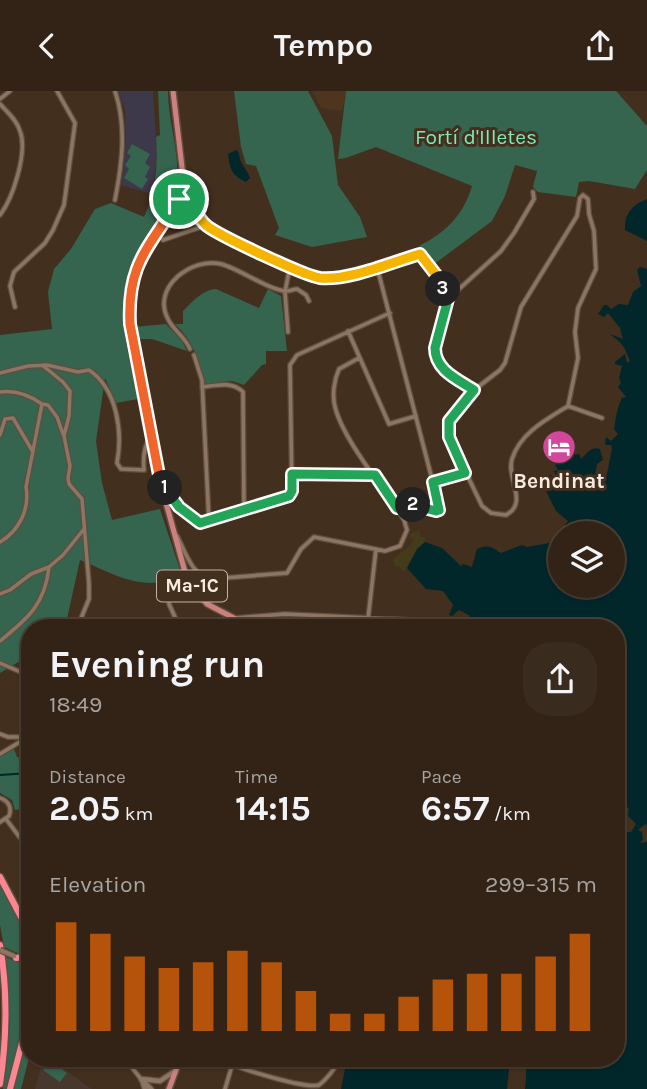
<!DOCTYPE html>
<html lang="en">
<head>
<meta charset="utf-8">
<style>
	body { margin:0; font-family:Karla,sans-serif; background:#3a2b1f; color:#f1f3f6; height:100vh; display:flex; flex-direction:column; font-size:26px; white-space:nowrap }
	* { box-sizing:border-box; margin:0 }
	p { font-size:23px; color:#a8a4a1 }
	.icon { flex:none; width:38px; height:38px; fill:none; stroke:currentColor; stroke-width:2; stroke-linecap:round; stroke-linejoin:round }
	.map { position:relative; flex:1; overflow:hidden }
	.drawer { position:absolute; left:21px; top:528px; width:604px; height:448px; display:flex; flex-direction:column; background:#322316; border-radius:28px; box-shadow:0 2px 5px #0004,0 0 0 2px #4d4035 }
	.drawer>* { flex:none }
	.controls { position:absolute; left:548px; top:430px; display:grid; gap:14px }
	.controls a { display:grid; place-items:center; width:77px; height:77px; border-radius:50%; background:#322316; box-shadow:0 2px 5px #0004,0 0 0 2px #4d4035; font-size:35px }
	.pin { position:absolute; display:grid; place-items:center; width:60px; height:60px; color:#fff; margin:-30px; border:4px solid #fff; border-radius:50%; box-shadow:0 2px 7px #0007 }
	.km { position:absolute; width:35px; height:35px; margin:-18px; border-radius:50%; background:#222; color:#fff; font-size:19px; line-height:35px; text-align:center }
	.round { display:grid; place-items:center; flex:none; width:74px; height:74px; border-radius:28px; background:#3a2b1f }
	.headline { display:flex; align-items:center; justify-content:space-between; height:119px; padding:0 28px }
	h1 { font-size:38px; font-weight:700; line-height:52px }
	.metrics { display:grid; grid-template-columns:repeat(3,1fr); gap:10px; height:119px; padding:7px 28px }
	.metrics div { display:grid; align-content:center }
	.metrics b { font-size:35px; font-weight:700 }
	.metrics small { font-size:19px; font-weight:400 }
	.metrics p { font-size:19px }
	.chart { height:196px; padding:14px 28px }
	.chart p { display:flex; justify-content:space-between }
	.chart svg { width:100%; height:126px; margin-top:7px; stroke:#b45309; stroke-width:6 }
	header { display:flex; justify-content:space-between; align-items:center; height:91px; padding:0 28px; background:#322316; font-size:32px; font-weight:700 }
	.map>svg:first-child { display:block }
	.commercial { fill:#3d384a }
	.built { fill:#4e351e }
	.education { fill:#48372d }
	.green { fill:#35644f }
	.sand { fill:#443b1b }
	.water { fill:#01272b }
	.pier { fill:#432f1e }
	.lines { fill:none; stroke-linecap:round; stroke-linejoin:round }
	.stream { stroke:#01272b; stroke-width:2 }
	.minor-casing { stroke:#5f4e3f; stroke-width:6 }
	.tertiary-casing { stroke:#5f4e3f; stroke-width:7 }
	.primary-casing { stroke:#5f4e3f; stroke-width:8 }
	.motorway-casing { stroke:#5f4e3f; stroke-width:9 }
	.minor { stroke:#8c7562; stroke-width:3.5 }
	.tertiary { stroke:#8c7562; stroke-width:4.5 }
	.primary { stroke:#ce807f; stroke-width:5 }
	.motorway { stroke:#fa8792; stroke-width:6 }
	.tertiary-bridge-casing { stroke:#5f4e3f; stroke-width:7; stroke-linecap:butt }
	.tertiary-bridge { stroke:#8c7562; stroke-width:4.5 }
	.split-1-casing { stroke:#fff; stroke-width:14 }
	.split-2-casing { stroke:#fff; stroke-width:14 }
	.split-3-casing { stroke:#fff; stroke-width:14 }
	.split-4-casing { stroke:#fff; stroke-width:14 }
	.split-1 { stroke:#f0652b; stroke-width:9 }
	.split-2 { stroke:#22a559; stroke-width:9 }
	.split-3 { stroke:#22a559; stroke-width:9 }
	.split-4 { stroke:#f5b400; stroke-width:9 }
	.labels { text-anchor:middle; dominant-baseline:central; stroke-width:6; stroke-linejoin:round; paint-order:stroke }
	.shield { fill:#432f1e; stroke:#c2b3a6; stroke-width:2 }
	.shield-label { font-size:19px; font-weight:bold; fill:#f8ebe0 }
	.park-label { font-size:21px; fill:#77efba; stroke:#432f1e }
	.poi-label { font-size:21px; font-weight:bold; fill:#f8ebe0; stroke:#432f1e }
</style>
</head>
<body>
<header><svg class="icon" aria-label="back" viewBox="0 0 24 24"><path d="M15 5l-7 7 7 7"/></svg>Tempo<svg class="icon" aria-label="share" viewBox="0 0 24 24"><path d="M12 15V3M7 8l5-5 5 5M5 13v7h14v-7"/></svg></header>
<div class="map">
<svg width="647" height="998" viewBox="0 0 647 998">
	<rect width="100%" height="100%" fill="#432f1e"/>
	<path class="commercial" d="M118,0H153L157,65L152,103L121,94L126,50L125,18Z"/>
	<path class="built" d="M312,0H346L342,20L321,17Z"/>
	<path class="education" d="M43,968H50L92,998H35Z"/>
	<path class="green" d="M158,0H168C168,34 183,68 175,102C171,122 151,139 141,156C110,208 127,253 138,308L116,312L105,287L96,350L102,392L112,429L160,418L183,488L166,500L160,491C133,496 105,479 80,469L65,537H30V564L0,582V244L52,238L48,201L54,178L71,158L95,118L111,112L144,126C156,101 158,73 156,46L160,44Z
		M234,0H308L332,45L338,94L360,126L367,146L312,156L275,144L279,137L256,75L246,73L241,56Z
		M346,0H616L647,35V79L635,98L589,90L579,91L576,106L538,101L533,96L537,80L515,74L505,105L492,130L433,174L419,155C446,141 463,125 472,95L376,56L346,67L338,68Z
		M132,53L150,63L145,72L150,76L145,86L148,88L142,98L124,87L129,78L125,74L131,65L127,62Z
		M216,198L259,217L268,198L281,205L287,260H266V273L262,274L244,294L232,290L205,293C199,270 193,250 175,233H183V220C192,211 202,199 216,198Z
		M166,233L182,250L187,260L152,248H136L133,236Z
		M14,658L17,666L30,669V717L15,719L12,709L0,702V666Z
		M0,793L27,843L28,858L22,864L4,856L0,834Z
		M6,866C12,869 25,873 29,880C38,898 13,976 8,998H3L10,932Z
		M30,934V963L21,998H14Z
		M50,970L67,982L60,991L43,979Z"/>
	<path class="sand" d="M419,439L420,445L425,447V451L417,458L404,481L399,476H395L393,468L411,454L413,448L409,446L410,443Z"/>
	<path class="water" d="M236,59L239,62C239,73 247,77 250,87L246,91C231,84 230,78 228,63Z
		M647,108V150L625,139C624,123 632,114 647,108Z
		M640,176L647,178V736L646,733L638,739L642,741L643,748L640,752L647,751V998H341L347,968H616V747L624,741H631L636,733L628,725L629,718L623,711L625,696L619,692L616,698V537H490L482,533L483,537H462V528H469L470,525L459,519L452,525L449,524L453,514L443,500L426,498L407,477L417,458L425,451L442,457L461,475L463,474L461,472L472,476L477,458C489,453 491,456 501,462L522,454L527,456L560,450V495H612V443H564L563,436L568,430L556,420L541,390L547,388V384L556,385L554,380L558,379L555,374L569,365L579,363L581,368C587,362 592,355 600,358L603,369L597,373L594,390L602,393L607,383L612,357L611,354H605L606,346L611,350L618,343L614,338C616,327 617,316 622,307L626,306L618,296L621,292L619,287L622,275L615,273V271L625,263L627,272L630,270C624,255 624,254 610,243L623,248L620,237L608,222L604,226L598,223L604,214H607L611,218L619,213L628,214L633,201L641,195L637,179Z"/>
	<path class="pier" d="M510,968H527L525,998H507Z"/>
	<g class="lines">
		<path class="stream" d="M0,684L30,682"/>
		<g class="minor-casing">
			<path id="minor" d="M115,0C127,36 122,73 115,109
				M0,8L10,0
				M0,13C7,21 17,29 20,40C28,61 13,107 0,124
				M184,93L191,112L205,133
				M179,108L199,128
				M163,135C185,122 206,136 227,147C246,156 303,185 321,187C350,189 391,171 420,163L437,185L448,208L435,257L438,273L474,299L449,330V346L482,415L491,422L506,424C529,412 506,387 512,368C520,342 547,328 568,315
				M163,149L204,135
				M377,176L439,415L436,420L411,413L397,417
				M448,208L501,160L514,142L534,108L533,101
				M15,216L10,195L14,181L45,152L53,139L64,114L75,32L57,0
				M348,240L389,333L416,325
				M288,241L285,201L290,175
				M190,258C185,246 173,239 168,228C151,196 192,166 221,173C238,177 272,201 287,200C290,200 294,198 297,198L306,204L309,210
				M194,264L202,289L209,430
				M42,274L63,291L70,300L69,325L64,345L70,375L68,387L69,393L82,408L89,493V508L77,537
				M0,282L28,275L47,274L78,281L89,279C117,298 123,340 117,372L121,378L144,379C143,368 143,355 151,346
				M202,296C217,294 232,290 243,301L244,419
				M474,299L500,279L505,272L521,216L577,125L580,107L583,104L588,108L589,123L594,140L596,178L578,217L575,241L578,267L568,315
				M0,301C16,299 29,304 42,313
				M568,315L602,327
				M0,344L5,328L13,327L33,361
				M292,383L374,384
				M433,391L465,382
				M163,395L179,416L200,432L289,405L292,400L290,274L297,264L390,222
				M177,445C185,460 192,485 211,488L287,482L301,458L314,446L385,460L400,455L407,439L404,429C385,398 343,349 335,316C332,304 334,289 339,278L359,267
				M0,451C19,440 30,418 26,396L42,313L48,314L57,326L63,343
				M0,503L10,499L31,483L49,476L63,464L84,438
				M169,513L179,535L220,530L232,537
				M235,527L285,523L412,529
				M367,537L376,458
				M0,550C27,528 45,514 49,476
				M0,572L30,585
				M0,643L8,646H28
				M0,663L28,646
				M0,707C9,710 12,717 9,725L0,731
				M6,728L30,760
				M125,968L141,988
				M233,974C249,980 305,998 319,994C327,988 336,976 340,968
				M225,998L234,968"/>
		</g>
		<g class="tertiary-casing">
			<path id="tertiary" d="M18,867L30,873
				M141,988L160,990L175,980
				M142,989L151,998
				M142,989L145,998"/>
		</g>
		<g class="primary-casing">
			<path id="primary" d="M173,0L184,93L179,108L137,175L131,204L130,233L160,390L185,481L193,496L207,513L253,537
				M169,998L180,968"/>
		</g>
		<g class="motorway-casing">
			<path id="motorway" d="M0,786L30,843
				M0,854C8,901 7,946 0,993
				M16,867L24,866L30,860
				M10,998L30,921"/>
		</g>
		<use href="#minor" class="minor"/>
		<use href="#tertiary" class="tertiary"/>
		<use href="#primary" class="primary"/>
		<use href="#motorway" class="motorway"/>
		<g class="tertiary-bridge-casing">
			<path id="tertiary-bridge" d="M0,859L14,865"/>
		</g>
		<use href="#tertiary-bridge" class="tertiary-bridge"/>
	</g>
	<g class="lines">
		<g class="split-1-casing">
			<path id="split-1" d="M165,397L159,384L130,233C127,172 149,157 179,108"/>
		</g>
		<g class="split-2-casing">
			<path id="split-2" d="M165,397L179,416L200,432L289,405L292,400V383L375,384L397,417L403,414H413"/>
		</g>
		<g class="split-3-casing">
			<path id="split-3" d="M413,414L436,420L439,419L433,391L465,382L449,346V330L474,299C457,288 435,279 435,257L448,208L443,198"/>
		</g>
		<g class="split-4-casing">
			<path id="split-4" d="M179,108L184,93C189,107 196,126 207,135C220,145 305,185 320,187C349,190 392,171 420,163L437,185L443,198"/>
		</g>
		<use href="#split-1" class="split-1"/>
		<use href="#split-2" class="split-2"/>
		<use href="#split-3" class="split-3"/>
		<use href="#split-4" class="split-4"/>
	</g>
	<defs>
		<g id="hotel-disc" transform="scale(1.75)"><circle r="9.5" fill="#d1479c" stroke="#432f1e"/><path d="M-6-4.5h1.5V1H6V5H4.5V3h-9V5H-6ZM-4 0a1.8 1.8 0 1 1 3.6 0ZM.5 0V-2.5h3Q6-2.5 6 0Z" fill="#fff"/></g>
	</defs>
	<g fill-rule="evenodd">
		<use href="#hotel-disc" x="559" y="356"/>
	</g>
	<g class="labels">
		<rect class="shield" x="157" y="479.5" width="70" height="31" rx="5"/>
		<g class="shield-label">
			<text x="192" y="495">Ma-1C</text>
		</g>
		<g class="park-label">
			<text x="476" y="46">Fortí d'Illetes</text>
		</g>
		<g class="poi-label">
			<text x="559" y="390">Bendinat</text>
		</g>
	</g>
</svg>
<div class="controls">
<a><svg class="icon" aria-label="layers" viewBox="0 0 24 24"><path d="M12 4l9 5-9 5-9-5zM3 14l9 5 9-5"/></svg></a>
</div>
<div class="pin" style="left:179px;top:108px;background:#1e9e55"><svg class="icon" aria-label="arrive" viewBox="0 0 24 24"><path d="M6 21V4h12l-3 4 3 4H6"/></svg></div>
<b class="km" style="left:165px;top:397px">1</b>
<b class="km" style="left:413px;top:414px">2</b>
<b class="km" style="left:443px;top:198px">3</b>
<section class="drawer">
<div class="headline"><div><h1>Evening run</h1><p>18:49</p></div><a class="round"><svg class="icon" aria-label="share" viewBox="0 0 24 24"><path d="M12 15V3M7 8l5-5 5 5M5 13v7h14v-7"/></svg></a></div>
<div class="metrics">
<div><p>Distance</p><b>2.05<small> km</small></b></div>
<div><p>Time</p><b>14:15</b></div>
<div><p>Pace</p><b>6:57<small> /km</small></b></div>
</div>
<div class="chart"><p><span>Elevation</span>299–315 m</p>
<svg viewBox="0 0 160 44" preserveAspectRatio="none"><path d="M5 44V6M15 44V10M25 44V18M35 44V22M45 44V20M55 44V16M65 44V20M75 44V30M85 44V38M95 44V38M105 44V32M115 44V26M125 44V24M135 44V24M145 44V18M155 44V10"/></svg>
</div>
</section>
</div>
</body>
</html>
